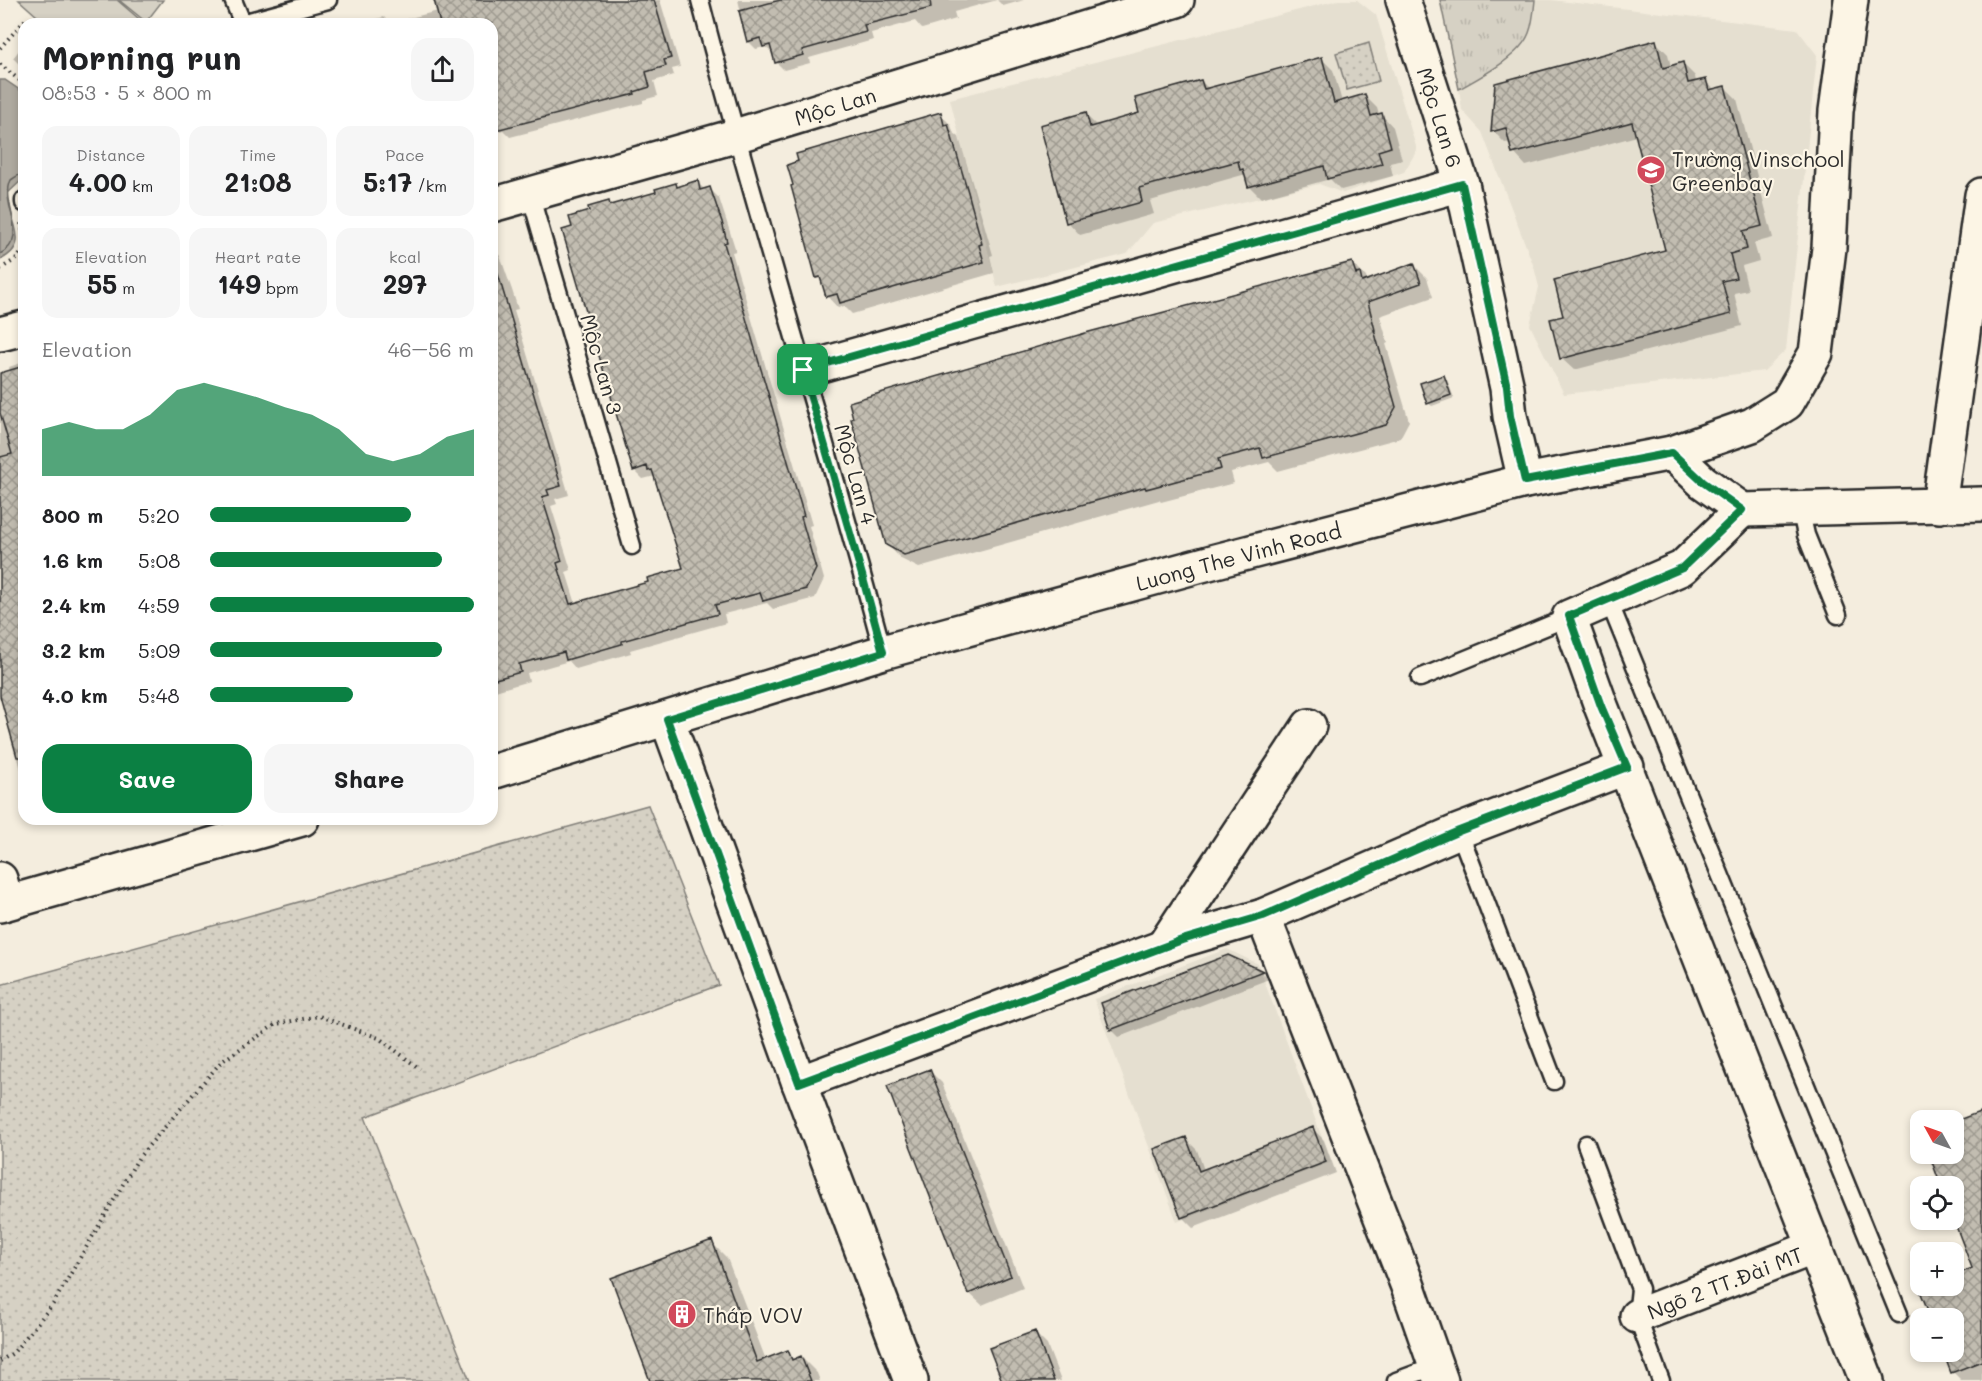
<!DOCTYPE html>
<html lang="en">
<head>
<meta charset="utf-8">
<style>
	body { margin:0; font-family:Mali,sans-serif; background:#f6f6f6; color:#202124; height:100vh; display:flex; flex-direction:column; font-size:22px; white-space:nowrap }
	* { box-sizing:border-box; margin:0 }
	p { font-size:20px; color:#757577 }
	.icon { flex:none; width:33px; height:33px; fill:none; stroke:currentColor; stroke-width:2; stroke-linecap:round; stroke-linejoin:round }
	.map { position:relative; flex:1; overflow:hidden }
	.drawer { position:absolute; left:18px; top:18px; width:480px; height:807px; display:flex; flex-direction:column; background:#fff; border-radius:18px; box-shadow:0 3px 9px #0003 }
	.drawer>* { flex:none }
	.needle { width:39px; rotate:310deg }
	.buttons { position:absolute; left:1910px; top:1110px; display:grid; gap:12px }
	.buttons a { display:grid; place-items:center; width:54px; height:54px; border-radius:12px; background:#fff; box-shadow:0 3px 9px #0003; font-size:30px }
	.pin { position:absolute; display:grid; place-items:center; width:51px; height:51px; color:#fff; margin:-26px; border-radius:12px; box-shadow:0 3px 9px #0006 }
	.round { display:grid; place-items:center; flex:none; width:63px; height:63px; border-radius:18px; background:#f6f6f6 }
	.overview { display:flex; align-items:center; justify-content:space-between; height:102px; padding:0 24px }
	h1 { font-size:33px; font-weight:800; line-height:45px }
	.metrics { display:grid; grid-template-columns:repeat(3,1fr); gap:9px; height:102px; padding:6px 24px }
	.metrics div { display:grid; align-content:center; border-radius:15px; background:#f6f6f6; text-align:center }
	.metrics b { font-size:26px; font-weight:800 }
	.metrics small { font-size:16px; font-weight:400 }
	.metrics p { font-size:16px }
	.chart { height:168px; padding:12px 24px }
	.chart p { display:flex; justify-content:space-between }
	.chart svg { width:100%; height:108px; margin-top:6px; fill:#0b8043; opacity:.7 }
	.action { display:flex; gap:12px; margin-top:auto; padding:12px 24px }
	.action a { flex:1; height:69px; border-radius:18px; background:#0b8043; color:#fff; font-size:24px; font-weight:800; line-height:69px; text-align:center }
	.action a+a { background:#f6f6f6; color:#202124 }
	ul { padding:0 24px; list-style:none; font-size:20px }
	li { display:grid; grid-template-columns:96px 72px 1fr; align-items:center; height:45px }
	li i { height:15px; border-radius:8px; background:#0b8043 }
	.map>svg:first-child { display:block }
	.built { fill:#e5dfd0 }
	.grass { fill:url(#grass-dots); stroke:#807e78; stroke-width:1.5 }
	.park { fill:url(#park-tufts); stroke:#807e78; stroke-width:1.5 }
	.garden { fill:#d6d1c4; stroke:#807e78; stroke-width:1.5 }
	.water { fill:#afaaa0; stroke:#7a7771; stroke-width:1.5 }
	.shadow { fill:#0003 }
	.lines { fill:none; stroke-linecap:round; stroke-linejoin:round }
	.shore { stroke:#605e5a; stroke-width:1.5 }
	.building { fill:url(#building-cross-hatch); stroke:#2b2b2b; stroke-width:1.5 }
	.service-casing { stroke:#2b2b2b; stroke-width:21 }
	.minor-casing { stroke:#2b2b2b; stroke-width:38 }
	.tertiary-casing { stroke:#2b2b2b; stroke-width:38 }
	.path { stroke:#2b2b2b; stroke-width:4; stroke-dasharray:1.5 4.5; stroke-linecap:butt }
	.service { stroke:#fcf5e5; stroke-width:16 }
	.minor { stroke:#fcf5e5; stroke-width:33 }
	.tertiary { stroke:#fcf5e5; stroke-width:33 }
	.route-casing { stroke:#fff; stroke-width:12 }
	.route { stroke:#0b8043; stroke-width:8 }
	.labels { text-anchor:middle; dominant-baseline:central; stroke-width:4.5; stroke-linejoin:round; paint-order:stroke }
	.street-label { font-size:21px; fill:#2b2b2b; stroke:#fcf5e5 }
	.poi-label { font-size:21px; fill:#2b2b2b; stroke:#fcf5e5; text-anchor:start }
</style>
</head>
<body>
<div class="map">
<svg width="1982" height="1381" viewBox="0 0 1982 1381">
	<defs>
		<pattern id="grass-dots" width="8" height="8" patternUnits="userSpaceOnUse" patternTransform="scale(1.5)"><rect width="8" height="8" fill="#d6d1c4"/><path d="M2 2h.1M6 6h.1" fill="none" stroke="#b8b4a9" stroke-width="1.8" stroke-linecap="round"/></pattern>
		<pattern id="park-tufts" width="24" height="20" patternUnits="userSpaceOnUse" patternTransform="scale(1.5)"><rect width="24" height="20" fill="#d6d1c4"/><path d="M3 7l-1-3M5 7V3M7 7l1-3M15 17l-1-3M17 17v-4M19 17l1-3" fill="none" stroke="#b8b4a9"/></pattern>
		<pattern id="building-cross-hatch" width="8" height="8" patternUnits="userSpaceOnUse" patternTransform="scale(1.5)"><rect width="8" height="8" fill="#c2bdb1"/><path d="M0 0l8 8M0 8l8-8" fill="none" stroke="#9e9a90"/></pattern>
	</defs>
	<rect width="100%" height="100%" fill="#f4edde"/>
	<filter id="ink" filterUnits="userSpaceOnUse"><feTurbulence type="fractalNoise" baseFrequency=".0167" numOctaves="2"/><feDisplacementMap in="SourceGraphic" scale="12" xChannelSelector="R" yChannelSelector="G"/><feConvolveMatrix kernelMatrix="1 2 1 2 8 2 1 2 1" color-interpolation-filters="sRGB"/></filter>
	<g filter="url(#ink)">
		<path class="built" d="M1338,0H1357L1376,15L1417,150L1404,172L1343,193L1319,184L1153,223L1127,254L997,287L950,99Z
			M1535,0H1551L1797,29L1817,55L1786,350L1764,371L1564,394L1530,325L1539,287L1534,267L1482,132L1462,110L1459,89L1496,68Z
			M1227,949L1258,964L1331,1162L1177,1222L1094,999Z"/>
		<path class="grass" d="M1369,43L1379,81L1347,90L1336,53Z
			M648,805L719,985L365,1117L470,1381H0V985Z"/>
		<path class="park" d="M1440,0H1535C1534,10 1533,23 1529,33C1520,57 1480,77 1459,89Z"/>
		<path class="garden" d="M19,0H117L145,24H46Z
			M119,0H163L146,22Z"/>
		<path class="water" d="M0,80H5L24,93V178L8,193C7,220 34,244 0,260Z"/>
		<path class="shadow" d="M449,0H660L680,67L672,69L674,75L654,81L658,96L643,100V103L510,137L503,130L492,133V24H356L384,17L390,23L438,11Z
			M738,0H1024L1003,6L997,0L954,12L956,19L922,29L915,21L871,33L873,40L809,58L810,63L784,70L776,62L774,54L765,47L756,49L748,41Z
			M1656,42L1668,54L1671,67L1683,64L1695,76L1696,83L1705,81L1715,90L1725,87L1737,99L1773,238L1754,243L1759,261L1742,266L1748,290L1734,293L1742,326L1574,370L1561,358L1565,317L1667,251L1637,136L1526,166L1514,153L1511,142L1505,143L1493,131Z
			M24,44V69L13,58Z
			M1321,58L1333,70L1342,102L1365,96L1377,108L1379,115L1381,114L1393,127L1402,160L1390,163L1393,176L1341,190L1330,179L1261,198L1249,186L1246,174L1150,201L1154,214L1080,235L1068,222L1085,114L1097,126L1141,114L1201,81L1209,89Z
			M940,114L951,125L953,132L959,137L993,255L990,256L994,273L852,314L844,306L838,308L827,296L823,282L818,277Z
			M697,182L705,190L710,189L719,198L730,232L736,251L732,252L812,525L809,526L824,579L815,598L773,609L767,603L724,614L726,623L630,650L631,653L576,669L569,661L527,673L529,681L492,692V248L500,256L512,290L518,309L514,310L569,495L555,499L557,504L551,506L571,570L566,572L576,604L650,583L685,569L655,476L643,479L634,470L574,228L591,212L608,202L612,206L658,193L675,184L679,188Z
			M1352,263L1366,277L1367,282L1413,264L1427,278L1433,297L1380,316L1388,343L1386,344L1409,421L1400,438L1278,471L1269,462L1231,472L1234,483L1161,502L1159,500L919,568L901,559L887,544Z
			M24,362V781L0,691V373L10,371L9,367Z
			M1444,376L1447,380L1454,398L1432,406L1428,403Z
			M1228,956L1262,972L1269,979L1119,1037L1111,1029Z
			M930,1071L942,1083L1023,1288L982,1305L969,1293Z
			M1982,1113V1381H1962L1953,1372L1945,1352H1953V1318H1932L1921,1290L1932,1286H1953V1277L1974,1269L1953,1213V1186H1943L1931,1154H1953V1124Z
			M1313,1129L1324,1140L1336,1173L1193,1228L1182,1217L1186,1139L1197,1150L1204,1170Z
			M711,1242L727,1258L766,1360L787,1352L795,1360L801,1357L817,1373L820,1381H652Z
			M1035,1333L1047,1345L1061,1381H1003Z"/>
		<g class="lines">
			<path class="shore" d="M0,254C31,238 0,203 11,180C16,177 18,174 24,174"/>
		</g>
		<path class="building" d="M434,0H654L671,58L664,60L666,66L646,72L650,87L634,92L635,94L492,131V24H440Z
			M780,0H930L931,8L864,25L866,32L802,50L803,55L775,63L770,45L763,47L760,38L747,42L739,11Z
			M1656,40L1663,68L1683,62L1688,83L1706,79L1709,90L1725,86L1762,226L1743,231L1747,249L1730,254L1736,278L1722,281L1731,314L1560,359L1550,319L1563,316L1554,280L1665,250L1632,122L1512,154L1506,128L1491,132L1495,83Z
			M1322,57L1334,103L1365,94L1371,116L1382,113L1391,147L1378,151L1382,164L1327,179L1324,166L1248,187L1243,169L1240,170L1238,161L1139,188L1142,202L1066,223L1040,125L1086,112L1090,127L1139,113L1135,98L1201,80L1204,89Z
			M941,112L944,125L948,124L968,192L982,244L979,245L984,262L840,303L837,294L826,297L820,277L816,278L791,186L793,185L787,165L798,161L796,154Z
			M698,180L700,190L710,187L722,222L727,242L724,243L804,516L801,517L816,569L806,589L763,601L760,593L715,605L718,614L622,641V644L566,660L564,652L519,664L521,672L492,680V275L498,274L561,486L547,490L549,495L542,497L562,561L557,563L570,604L648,582L647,578L683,568L652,470L648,471L647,466L633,471L562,230L572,227L569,217L589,211L588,207L609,201L610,205L656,192L655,189L676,183L677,187Z
			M1352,262L1356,274L1360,273L1362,282L1414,263L1421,283L1368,302L1375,330H1374L1396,407L1386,425L1263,458L1260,448L1218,459L1221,469L1146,489L1145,487L904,555L886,545L851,419L853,418L849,402L1089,332Z
			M24,366V757H17L0,696V457L12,454L0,413V373Z
			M1444,375L1451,395L1427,404L1420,383Z
			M1228,955L1263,971L1110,1030L1101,1003Z
			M930,1069L1011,1276L968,1294L887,1086Z
			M1982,1111V1361L1951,1373L1943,1352H1953V1318H1931L1918,1286H1953V1276L1972,1268L1953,1218V1186H1941L1929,1154H1953V1122Z
			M1313,1127L1326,1162L1181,1218L1154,1149L1186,1137L1199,1171Z
			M712,1240L757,1362L788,1350L792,1360L801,1356L811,1381H650L611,1278Z
			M1035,1331L1054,1381H1002L989,1348Z"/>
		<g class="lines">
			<g class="service-casing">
				<path id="service" d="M233,0L243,24
					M700,0C756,219 825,433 883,652
					M242,23L328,0
					M530,194L632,546
					M24,200V203
					M1800,508L1806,535L1838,615
					M1608,599L1899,1314
					M1420,678L1569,617
					M1459,831L1554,1081
					M1586,1144L1640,1289L1637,1316L1661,1381
					M1396,1381L1436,1366"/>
			</g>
			<g class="minor-casing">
				<g id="minor">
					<path id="s1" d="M1403,0L1462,184L1507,388L1510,416L1525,481"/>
					<path id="s2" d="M492,205L735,136L1177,0"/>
					<path d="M0,334L24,328"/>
					<path d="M803,370L1462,184"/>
					<path d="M1672,453L1752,425L1787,403L1816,353L1829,248L1836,111L1851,0"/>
					<path d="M1939,506L1982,195"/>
					<path d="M1742,510L1682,568L1569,617L1601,706L1867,1381"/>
					<path d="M667,719L799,1083L911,1381"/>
					<path d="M0,879L7,902"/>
					<path d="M1263,916L1407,1284L1441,1381"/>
					<path d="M1163,947L1309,726"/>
					<path d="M799,1083L1182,940L1263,916L1459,831L1627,767"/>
					<path id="s3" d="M1637,1316L1815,1247"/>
				</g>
			</g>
			<g class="tertiary-casing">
				<g id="tertiary">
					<path id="s4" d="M492,772L883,652L1216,561L1525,481L1672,453L1703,482L1742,510L1982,504"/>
					<path d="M0,905L302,819"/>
				</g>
			</g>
			<path class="path" d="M0,48L26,19
				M0,64L24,84
				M21,223L24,237
				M0,269L18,258L24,247
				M0,1361L13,1353L53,1304L139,1157L221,1062L276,1024L319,1016L379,1038L420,1069"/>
			<use href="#service" class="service"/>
			<use href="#minor" class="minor"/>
			<use href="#tertiary" class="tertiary"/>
		</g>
	</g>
	<g class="lines" filter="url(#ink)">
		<g class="route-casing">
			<path id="route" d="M1462,184L1507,387L1510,416L1525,481L1672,453L1703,482L1742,510L1682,568L1569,616L1601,706L1627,767L1459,831L1263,916L1182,940L799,1083L667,719L883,652L862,575L803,370Z"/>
		</g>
		<use href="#route" class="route"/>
	</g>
	<defs>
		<g id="school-disc" transform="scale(1.5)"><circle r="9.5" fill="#d1495b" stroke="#fcf5e5"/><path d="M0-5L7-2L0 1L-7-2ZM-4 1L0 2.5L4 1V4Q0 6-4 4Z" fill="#fff"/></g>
		<g id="building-disc" transform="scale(1.5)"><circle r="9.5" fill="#d1495b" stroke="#fcf5e5"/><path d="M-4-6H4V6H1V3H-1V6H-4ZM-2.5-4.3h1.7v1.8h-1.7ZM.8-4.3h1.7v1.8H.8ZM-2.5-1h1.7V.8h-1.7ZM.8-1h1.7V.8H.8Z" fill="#fff"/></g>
	</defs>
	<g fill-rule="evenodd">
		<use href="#school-disc" x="1651" y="170"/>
		<use href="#building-disc" x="682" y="1314"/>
	</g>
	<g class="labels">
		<g class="street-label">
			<text stroke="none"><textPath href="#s2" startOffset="357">Mộc Lan</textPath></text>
			<text stroke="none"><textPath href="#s1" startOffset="123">Mộc Lan 6</textPath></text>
			<text transform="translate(602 364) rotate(74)">Mộc Lan 3</text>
			<text transform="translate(856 474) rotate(74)">Mộc Lan 4</text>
			<text stroke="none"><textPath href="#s4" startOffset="777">Luong The Vinh Road</textPath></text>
			<text stroke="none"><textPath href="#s3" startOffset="94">Ngõ 2 TT.Đài MT</textPath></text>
		</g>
		<g class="poi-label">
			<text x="1672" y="158">Trường Vinschool<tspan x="1672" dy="24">Greenbay</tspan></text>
			<text x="703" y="1314">Tháp VOV</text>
		</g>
	</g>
</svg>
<div class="buttons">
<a><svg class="needle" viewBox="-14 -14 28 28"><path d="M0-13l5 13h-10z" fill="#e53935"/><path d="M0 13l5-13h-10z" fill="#757577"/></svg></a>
<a><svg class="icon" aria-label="locate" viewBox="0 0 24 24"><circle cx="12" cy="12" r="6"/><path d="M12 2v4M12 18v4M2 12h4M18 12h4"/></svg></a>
<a>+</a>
<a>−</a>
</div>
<div class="pin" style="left:803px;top:370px;background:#1e9e55"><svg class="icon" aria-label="arrive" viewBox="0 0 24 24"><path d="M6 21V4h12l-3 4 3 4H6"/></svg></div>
<section class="drawer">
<div class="overview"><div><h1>Morning run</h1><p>08:53 · 5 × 800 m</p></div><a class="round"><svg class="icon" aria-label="share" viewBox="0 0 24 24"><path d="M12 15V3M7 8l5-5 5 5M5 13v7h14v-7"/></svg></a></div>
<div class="metrics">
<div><p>Distance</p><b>4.00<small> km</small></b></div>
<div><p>Time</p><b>21:08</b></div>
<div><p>Pace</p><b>5:17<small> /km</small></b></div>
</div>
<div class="metrics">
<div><p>Elevation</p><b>55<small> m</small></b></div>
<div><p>Heart rate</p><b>149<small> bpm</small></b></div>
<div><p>kcal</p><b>297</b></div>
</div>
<div class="chart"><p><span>Elevation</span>46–56 m</p>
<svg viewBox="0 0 160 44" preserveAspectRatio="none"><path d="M0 44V25L10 22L20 25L30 25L40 19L50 9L60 6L70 9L80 12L90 16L100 19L110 25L120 35L130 38L140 35L150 28L160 25V44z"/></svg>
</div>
<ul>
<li><b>800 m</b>5:20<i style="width:76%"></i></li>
<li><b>1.6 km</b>5:08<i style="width:88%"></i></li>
<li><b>2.4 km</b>4:59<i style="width:100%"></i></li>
<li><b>3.2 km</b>5:09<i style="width:88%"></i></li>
<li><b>4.0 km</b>5:48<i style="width:54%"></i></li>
</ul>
<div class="action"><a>Save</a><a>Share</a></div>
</section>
</div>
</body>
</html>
